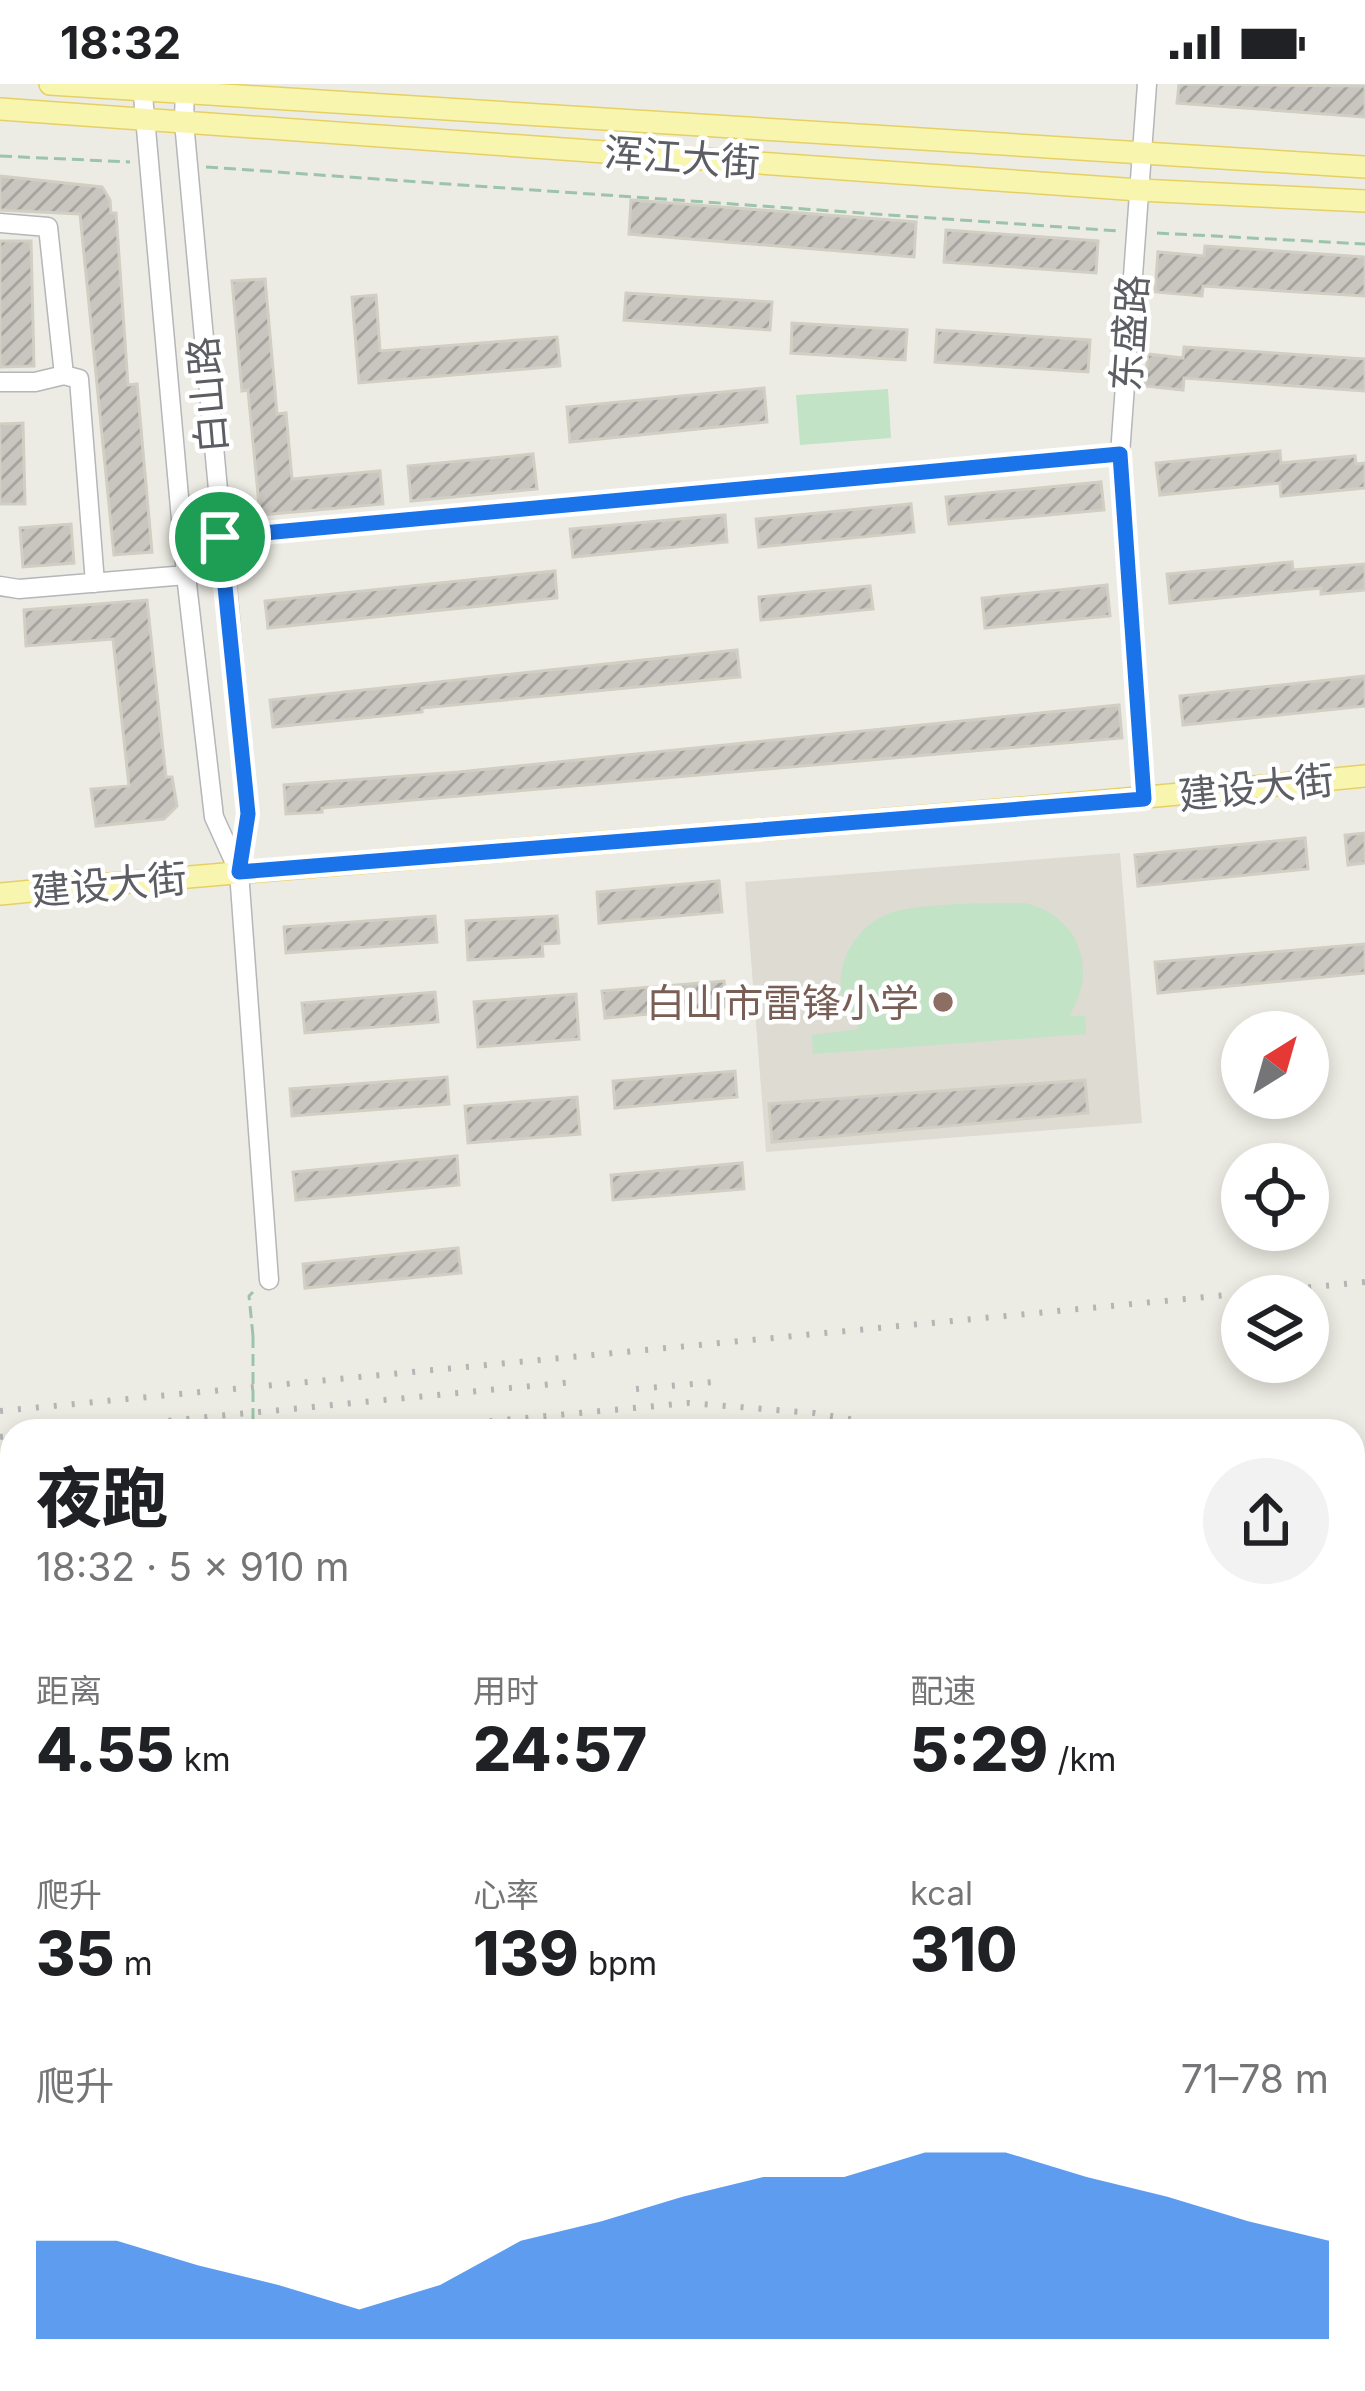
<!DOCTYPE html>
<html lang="zh">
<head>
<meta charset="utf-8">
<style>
	body { margin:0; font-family:Inter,"Noto Sans SC",sans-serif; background:#f2f2f2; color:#202124; height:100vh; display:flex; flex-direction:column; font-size:45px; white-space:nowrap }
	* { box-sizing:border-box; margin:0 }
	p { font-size:39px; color:#757577 }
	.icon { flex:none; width:66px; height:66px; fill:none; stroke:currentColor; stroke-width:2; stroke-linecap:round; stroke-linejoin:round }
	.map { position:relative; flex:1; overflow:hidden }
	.panel { position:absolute; left:0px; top:1335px; width:1365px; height:972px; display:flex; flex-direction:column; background:#fff; border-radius:36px 36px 0 0; box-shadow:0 6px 18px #0003 }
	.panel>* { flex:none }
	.needle { width:78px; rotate:37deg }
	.buttons { position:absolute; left:1221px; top:927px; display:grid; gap:24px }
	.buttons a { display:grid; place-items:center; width:108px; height:108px; border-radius:50%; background:#fff; box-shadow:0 6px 18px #0003; font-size:60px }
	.pin { position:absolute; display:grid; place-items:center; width:102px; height:102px; color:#fff; margin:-51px; border:6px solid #fff; border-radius:50%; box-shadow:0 3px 12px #0007 }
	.round { display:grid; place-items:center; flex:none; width:126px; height:126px; border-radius:63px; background:#f2f2f2 }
	.overview { display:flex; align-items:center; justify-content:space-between; height:204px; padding:0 36px }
	h1 { font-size:66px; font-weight:800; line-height:90px }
	.stats { display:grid; grid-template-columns:repeat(3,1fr); gap:18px; height:204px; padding:12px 36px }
	.stats div { display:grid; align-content:center }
	.stats b { font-size:60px; font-weight:800 }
	.stats small { font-size:33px; font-weight:400 }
	.stats p { font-size:33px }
	.chart { height:336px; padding:24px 36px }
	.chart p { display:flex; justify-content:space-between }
	.chart svg { width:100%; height:216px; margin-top:12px; fill:#1a73e8; opacity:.7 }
	.status { display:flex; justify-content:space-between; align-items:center; height:84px; padding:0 60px; background:#fff; direction:ltr }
	.status svg { height:33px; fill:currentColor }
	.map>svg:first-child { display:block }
	.education { fill:#dddbd2 }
	.garden { fill:#c2e3c6 }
	.building { fill:url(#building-hatch); stroke:#d1cec3; stroke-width:3 }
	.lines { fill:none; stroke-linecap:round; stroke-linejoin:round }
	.minor-casing { stroke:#b4b6ba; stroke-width:21 }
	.major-casing { stroke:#e6d064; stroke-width:24 }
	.path { stroke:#9cc3ab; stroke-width:3; stroke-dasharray:12 6; stroke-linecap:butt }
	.minor { stroke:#fff; stroke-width:18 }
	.major { stroke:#f8f5ae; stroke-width:21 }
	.rail { stroke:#b4b5b5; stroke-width:6; stroke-dasharray:3 15; stroke-linecap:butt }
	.path-bridge { stroke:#9cc3ab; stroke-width:3; stroke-dasharray:12 6; stroke-linecap:butt }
	.route-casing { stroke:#fff; stroke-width:24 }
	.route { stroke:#1a73e8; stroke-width:15 }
	.education-dot { fill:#8d6e63; stroke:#fff; stroke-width:4.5 }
	.labels { text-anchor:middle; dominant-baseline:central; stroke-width:9; stroke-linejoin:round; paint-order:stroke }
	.street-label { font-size:39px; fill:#5c5e63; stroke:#fff }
	.education-label { font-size:39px; fill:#785e54; stroke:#fff; text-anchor:end }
</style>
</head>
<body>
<div class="status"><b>18:32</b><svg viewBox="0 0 49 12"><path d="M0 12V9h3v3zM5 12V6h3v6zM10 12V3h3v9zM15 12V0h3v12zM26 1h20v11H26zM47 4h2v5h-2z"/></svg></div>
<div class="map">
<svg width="1365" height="2307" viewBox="0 0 1365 2307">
	<defs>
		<pattern id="building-hatch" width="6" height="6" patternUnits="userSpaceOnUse" patternTransform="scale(3)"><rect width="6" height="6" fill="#c9c6c0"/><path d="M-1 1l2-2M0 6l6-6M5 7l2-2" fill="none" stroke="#a6a4a0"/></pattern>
	</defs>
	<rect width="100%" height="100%" fill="#edece4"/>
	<path class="education" d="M1120,769L1142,1039L766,1068L745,798Z"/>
	<path class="garden" d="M888,305L891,354L800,361L796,311Z
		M1024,819C1079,831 1099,885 1069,932H1085L1086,950L813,970L812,951L859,945C853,935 845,923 842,911C834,874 863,833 901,826C939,819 984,819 1024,819Z"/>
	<path class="building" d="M1179,0L1365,2V33L1177,19Z
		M0,92L102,103L110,116L111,129H116L128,301L137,300L152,468L114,471L80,130L0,126Z
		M631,116L916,138L914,173L629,150Z
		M946,146L1098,157L1096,189L944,178Z
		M0,157H31L34,282L0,283Z
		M1205,162L1365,173V212L1203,202L1202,212L1155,208L1158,168L1204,172Z
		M265,195L277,330L286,329L292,395L380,387L383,420L260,431L248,306L242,307L232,197Z
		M626,209L772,218L770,246L624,236Z
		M376,211L380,267L557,253L560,282L359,299L352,213Z
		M792,239L907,246L905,276L791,269Z
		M937,246L1090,256L1088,288L935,278Z
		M1184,263L1365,275V307L1184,294L1183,306L1145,302L1148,270L1183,274Z
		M764,304L767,338L570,358L567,323Z
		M23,339L25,420H0V340Z
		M1280,367L1281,379L1355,372L1356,380L1365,379V404L1281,412L1280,399L1160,411L1156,379Z
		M533,370L537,405L411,417L408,382Z
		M1101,398L1104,426L949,440L946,413Z
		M911,420L914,448L759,463L756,435Z
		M725,431L727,458L573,473L570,445Z
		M71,440L74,479L23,483L20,444Z
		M1292,478L1293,486L1365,480V506L1321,510V504L1170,519L1167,490Z
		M555,487L557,514L268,544L265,517Z
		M1107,501L1110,532L985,544L982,514Z
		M870,502L873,525L761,536L759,513Z
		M147,516L166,693H172L177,722L164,735L96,742L91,705L129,702L113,555L26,562L24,526Z
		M737,566L740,593L422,624V628L273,643L270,616Z
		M1365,592V622L1183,641L1180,612Z
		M1119,621L1122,654L322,724V728L286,730L284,701L459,688Z
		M1365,749V779L1348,781L1345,751Z
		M1305,754L1308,785L1138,802L1135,771Z
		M719,797L722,828L599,839L597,808Z
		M435,832L437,858L286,869L284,843Z
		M557,832L559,859L542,860L543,872L468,876L466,837Z
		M1365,860V889L1158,909L1155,878Z
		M724,897L727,923L605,934L602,907Z
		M435,908L438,938L305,949L302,919Z
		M576,910L579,955L478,963L474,918Z
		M735,987L737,1013L615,1024L613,997Z
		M447,993L449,1020L292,1032L290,1005Z
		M1085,996L1088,1029L772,1058L769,1020Z
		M577,1013L580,1050L468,1059L465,1022Z
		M457,1072L459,1101L296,1116L293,1088Z
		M742,1079L744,1105L613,1116L611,1091Z
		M458,1164L461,1189L305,1204L303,1180Z"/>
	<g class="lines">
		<g class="minor-casing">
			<path id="minor" d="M142,0L186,491L214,733L239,788
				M185,0L184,38L248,730L239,788L269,1196
				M0,139L48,143L64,291L79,295L95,499
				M0,298H35L64,291
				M220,453L1120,370
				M0,502L19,505L186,491
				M1144,715L1120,370L1147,0
				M1353,1541L1365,1544
				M236,2295L271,2307
				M368,2295L424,2307"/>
		</g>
		<g class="major-casing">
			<path id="major" d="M50,0L1365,83
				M0,25L1139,106L1365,117
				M0,810C455,767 911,738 1365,692
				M0,2192L12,2197
				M0,2220L12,2224"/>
		</g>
		<path class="path" d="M0,72L130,78
			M206,83L1118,147
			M1157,149L1365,160
			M253,1252L249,1212L253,1208"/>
		<use href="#minor" class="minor"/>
		<use href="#major" class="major"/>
		<path class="rail" d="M636,1305L714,1298
			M0,1327L1365,1198
			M61,1347L573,1298
			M382,1347L689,1319L814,1329L919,1347
			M0,1353L12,1351
			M0,1382L12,1381"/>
		<path class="path-bridge" d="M253,1252V1347"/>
	</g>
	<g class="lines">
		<g class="route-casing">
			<path id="route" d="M1120,370L1144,715L239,788L248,730L220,453Z"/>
		</g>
		<use href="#route" class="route"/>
	</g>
	<circle class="education-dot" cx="943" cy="918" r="12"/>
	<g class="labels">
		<g class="street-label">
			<text transform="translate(682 73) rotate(4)">浑江大街</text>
			<text transform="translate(1129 249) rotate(-86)">东盛路</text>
			<text transform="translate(207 311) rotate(-95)">白山路</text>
			<text transform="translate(1256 703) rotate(-6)">建设大街</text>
			<text transform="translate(109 800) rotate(-5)">建设大街</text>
		</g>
		<g class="education-label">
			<text x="919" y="918">白山市雷锋小学</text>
		</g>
	</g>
</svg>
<div class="buttons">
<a><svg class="needle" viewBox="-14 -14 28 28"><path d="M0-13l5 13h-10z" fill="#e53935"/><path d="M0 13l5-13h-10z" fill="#757577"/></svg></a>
<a><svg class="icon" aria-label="locate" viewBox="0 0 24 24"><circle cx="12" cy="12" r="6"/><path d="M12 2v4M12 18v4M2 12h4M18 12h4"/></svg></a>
<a><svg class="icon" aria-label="layers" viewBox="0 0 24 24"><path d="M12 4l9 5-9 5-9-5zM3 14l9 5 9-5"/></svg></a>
</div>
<div class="pin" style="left:220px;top:453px;background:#1e9e55"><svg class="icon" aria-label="arrive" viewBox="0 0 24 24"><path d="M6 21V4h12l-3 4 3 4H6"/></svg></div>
<section class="panel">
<div class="overview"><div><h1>夜跑</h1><p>18:32 · 5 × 910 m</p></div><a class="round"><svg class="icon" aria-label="share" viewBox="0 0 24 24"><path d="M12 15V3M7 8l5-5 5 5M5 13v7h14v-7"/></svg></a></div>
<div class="stats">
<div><p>距离</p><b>4.55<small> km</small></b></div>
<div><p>用时</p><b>24:57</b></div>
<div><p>配速</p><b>5:29<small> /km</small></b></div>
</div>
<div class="stats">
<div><p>爬升</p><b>35<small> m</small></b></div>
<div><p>心率</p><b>139<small> bpm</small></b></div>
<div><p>kcal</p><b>310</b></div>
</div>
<div class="chart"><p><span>爬升</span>71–78 m</p>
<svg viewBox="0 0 160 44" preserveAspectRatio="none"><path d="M0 44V24L10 24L20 29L30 33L40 38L50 33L60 24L70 20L80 15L90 11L100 11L110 6L120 6L130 11L140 15L150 20L160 24V44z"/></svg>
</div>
</section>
</div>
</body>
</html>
